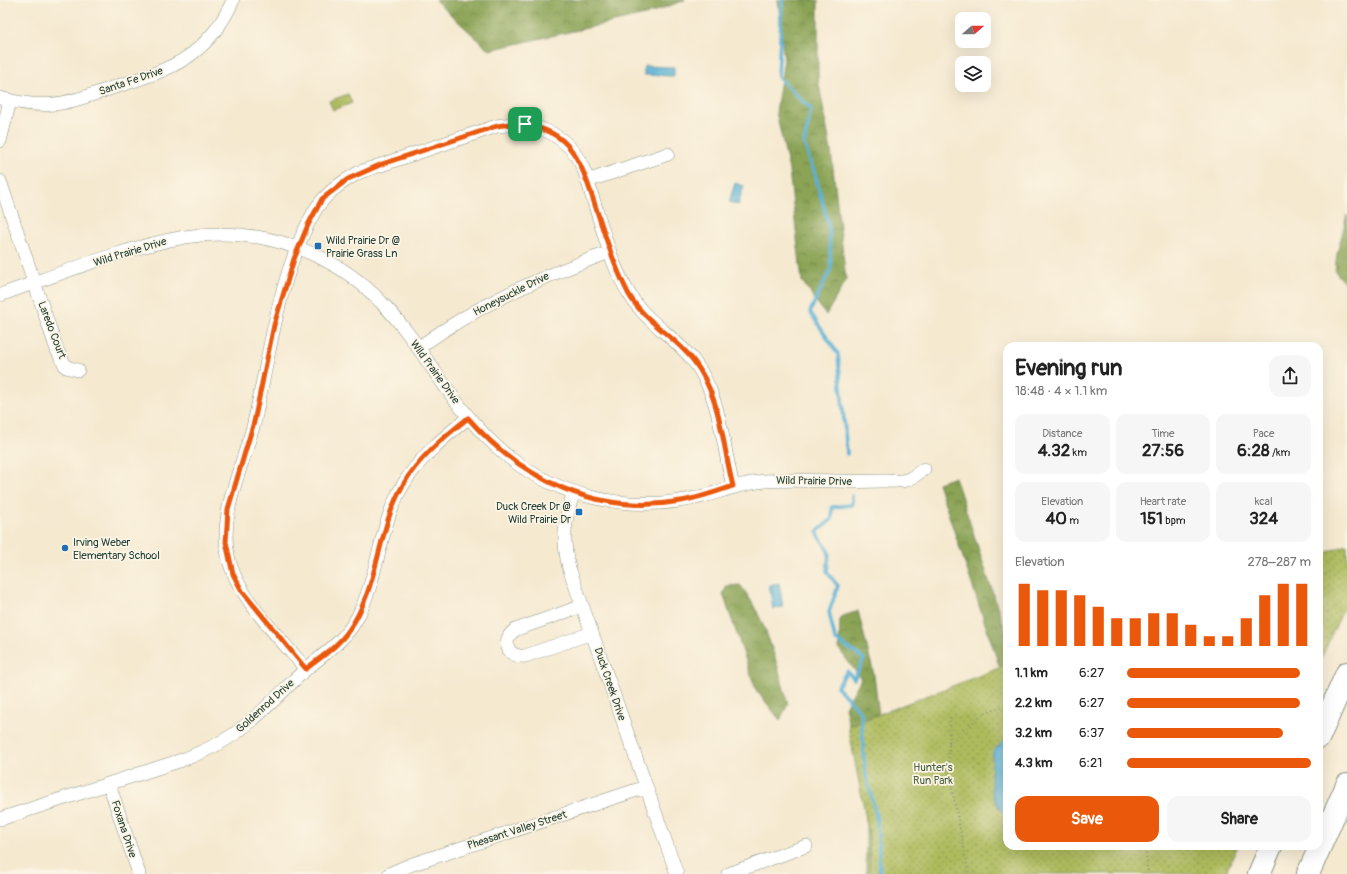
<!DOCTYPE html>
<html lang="en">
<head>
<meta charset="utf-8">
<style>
	body { margin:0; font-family:Pangolin,sans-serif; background:#f6f6f6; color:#222; height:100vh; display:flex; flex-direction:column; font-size:15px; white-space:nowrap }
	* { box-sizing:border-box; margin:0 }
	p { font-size:13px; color:#767676 }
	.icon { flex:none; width:22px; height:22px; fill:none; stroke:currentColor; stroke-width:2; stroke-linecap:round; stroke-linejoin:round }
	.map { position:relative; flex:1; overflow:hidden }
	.side { position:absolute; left:1003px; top:342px; width:320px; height:508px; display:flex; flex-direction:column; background:#fff; border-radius:12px; box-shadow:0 4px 16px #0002 }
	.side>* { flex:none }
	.needle { width:26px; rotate:70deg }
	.controls { position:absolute; left:955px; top:12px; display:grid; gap:8px }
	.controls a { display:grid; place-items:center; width:36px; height:36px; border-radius:8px; background:#fff; box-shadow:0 4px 16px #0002; font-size:20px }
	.pin { position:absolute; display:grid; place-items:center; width:34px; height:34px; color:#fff; margin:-17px; border-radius:8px; box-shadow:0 2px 6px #0006 }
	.round { display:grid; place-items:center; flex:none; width:42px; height:42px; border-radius:12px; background:#f6f6f6 }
	.summary { display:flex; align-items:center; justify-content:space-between; height:68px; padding:0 12px }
	h1 { font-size:22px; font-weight:700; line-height:30px }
	.stats { display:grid; grid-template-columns:repeat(3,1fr); gap:6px; height:68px; padding:4px 12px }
	.stats div { display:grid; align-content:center; border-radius:10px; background:#f6f6f6; text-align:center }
	.stats b { font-size:17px; font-weight:700 }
	.stats small { font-size:11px; font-weight:400 }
	.stats p { font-size:11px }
	.chart { height:112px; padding:8px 12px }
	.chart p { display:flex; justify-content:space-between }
	.chart svg { width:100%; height:72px; margin-top:4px; stroke:#ea580c; stroke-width:6 }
	.button { display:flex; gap:8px; margin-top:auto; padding:8px 12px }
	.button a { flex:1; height:46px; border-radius:12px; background:#ea580c; color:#fff; font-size:16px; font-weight:700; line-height:46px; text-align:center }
	.button a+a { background:#f6f6f6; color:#222 }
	ul { padding:0 12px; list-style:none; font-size:13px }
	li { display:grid; grid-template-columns:64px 48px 1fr; align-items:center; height:30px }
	li i { height:10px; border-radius:5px; background:#ea580c }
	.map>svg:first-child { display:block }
	.forest { fill:url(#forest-crowns); stroke:#547044 }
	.park { fill:url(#park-dots); stroke:#667c48 }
	.pitch { fill:#aebb5d; stroke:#667c48 }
	.water { fill:#58b1d6; stroke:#3c7785 }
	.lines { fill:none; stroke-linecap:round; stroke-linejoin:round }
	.stream { stroke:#58b1d6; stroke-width:3.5 }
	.street-casing { stroke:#8a9382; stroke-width:14 }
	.highway-casing { stroke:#8a9382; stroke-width:24 }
	.path { stroke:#8a9382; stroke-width:2; stroke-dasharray:1 3; stroke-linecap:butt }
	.street { stroke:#fff; stroke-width:13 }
	.highway { stroke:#fff; stroke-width:22 }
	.route-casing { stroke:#fff; stroke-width:8 }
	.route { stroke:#ea580c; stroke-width:5 }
	.poi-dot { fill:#1f6fb2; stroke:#fcf5e5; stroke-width:1.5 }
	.labels { text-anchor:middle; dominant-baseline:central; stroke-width:3.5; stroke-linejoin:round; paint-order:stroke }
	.street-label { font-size:11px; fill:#1f3d34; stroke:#fcf5e5 }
	.poi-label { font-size:11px; fill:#1f3d34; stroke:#fcf5e5; text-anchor:start }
	.park-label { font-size:11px; fill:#435c3e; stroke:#fcf5e5 }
</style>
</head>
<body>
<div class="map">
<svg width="1347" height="874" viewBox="0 0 1347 874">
	<defs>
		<pattern id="forest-crowns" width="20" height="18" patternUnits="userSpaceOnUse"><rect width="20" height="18" fill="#8aa354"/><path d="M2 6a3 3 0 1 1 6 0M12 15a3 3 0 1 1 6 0" fill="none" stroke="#708646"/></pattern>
		<pattern id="park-dots" width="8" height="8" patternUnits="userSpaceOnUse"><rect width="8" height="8" fill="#aebb5d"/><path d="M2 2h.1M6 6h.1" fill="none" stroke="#8d994e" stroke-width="1.8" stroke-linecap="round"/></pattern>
	</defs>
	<rect width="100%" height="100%" fill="#fcf5e5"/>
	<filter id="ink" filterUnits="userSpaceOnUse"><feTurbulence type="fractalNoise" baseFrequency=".025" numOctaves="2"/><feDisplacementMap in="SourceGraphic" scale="8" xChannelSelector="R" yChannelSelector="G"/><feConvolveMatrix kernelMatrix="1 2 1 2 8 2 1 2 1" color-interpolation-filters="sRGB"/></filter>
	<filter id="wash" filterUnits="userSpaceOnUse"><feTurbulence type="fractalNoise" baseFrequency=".012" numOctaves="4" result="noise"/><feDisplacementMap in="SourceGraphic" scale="16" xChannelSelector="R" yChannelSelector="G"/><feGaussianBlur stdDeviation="0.9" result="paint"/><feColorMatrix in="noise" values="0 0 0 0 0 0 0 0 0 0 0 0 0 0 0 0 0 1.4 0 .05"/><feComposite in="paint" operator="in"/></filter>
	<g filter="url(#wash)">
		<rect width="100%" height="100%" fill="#f5e9d0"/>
		<path class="forest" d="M435,0H685L645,15L489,50Z
			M778,0H818V79L831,151L846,280L826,315L802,281L789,170L776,112L784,60Z
			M1347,215V286L1335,271L1337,254Z
			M955,477L1007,636V695L1001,671L938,483Z
			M740,585C765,615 778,667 788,704L780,720L756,690L723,594L727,586Z
			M858,611L874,675L898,874H866V804L845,707L861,679L839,649L840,617Z"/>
		<path class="park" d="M1347,545V601L1319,663V555Z
			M1007,665V846H1238L1225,874H870L869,834L848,726Z"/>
		<path class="pitch" d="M348,94L352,103L333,110L329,101Z"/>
		<path class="water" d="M644,66L674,67V76L644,75Z
			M735,183L744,186L738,205L729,202Z
			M779,583L783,607L773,609L769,585Z
			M1005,739H1007V815L1000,810L993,796L991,777L993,752Z"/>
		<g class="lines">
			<path class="stream" d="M782,0L778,77L811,109L804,144L815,174L829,227L831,268L810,312L838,354L847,454
				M852,496V505L832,507V519L817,532L829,553L827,572L838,586L829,612L835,639L864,659L854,679L847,671L837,687L861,712L865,770L877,820L880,874"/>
		</g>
	</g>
	<g filter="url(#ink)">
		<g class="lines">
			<g class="street-casing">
				<path id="street" d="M0,98C18,103 35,106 54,104C74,102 93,94 112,88C140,78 170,71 193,53C211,39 224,21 233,0
					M0,141L10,101
					M0,181L57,350L66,367L78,370
					M587,181L668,154
					M0,295C60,274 123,248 185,237C255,225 332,250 381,302C407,328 426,360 447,389C487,445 527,482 595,498C631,506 669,505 704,496C725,490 744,483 765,481C804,478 842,483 880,481C888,481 899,482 906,480C912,479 919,472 924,469
					M418,348C480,303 539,278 610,252
					M574,492C564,519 562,540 569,568L677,874
					M582,606L515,630C501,640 507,658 525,656L592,633
					M306,669C280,638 236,596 228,556C219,511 243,466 254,423C270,354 278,277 313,214C323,195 341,182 360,172L497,126C530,120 563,131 580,162C586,172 589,185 592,196C603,229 611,266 630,295C646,322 674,336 693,360C721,396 722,443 733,486
					M109,784L139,874
					M0,819L182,760C203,752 223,743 241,729C264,712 284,689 305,670C325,653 346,640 358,616C379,575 379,525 403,485C419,458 444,437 468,418
					M389,874L410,865L646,787
					M728,874L806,846"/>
			</g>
			<g class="highway-casing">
				<path id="highway" d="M1319,737L1347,673
					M1259,874L1271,846
					M1308,874L1347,785"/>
			</g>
			<path class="path" d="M950,717L948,769L969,874
				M949,744L981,715L1007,705
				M1145,846L1148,874"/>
			<use href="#street" class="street"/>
			<use href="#highway" class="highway"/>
		</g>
	</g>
	<g class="lines" filter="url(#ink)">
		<g class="route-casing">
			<path id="route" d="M510,124C572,125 580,160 597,211C606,239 615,267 628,293C644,322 674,335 693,360C721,396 722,443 733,486C716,492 699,498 681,501C597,516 522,480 468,418C444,437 418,458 403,485C377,530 379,587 349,630C338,646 321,657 306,669L242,591L233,574L226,542L228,509L254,422L274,325L294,259L308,225L322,199L348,179L382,164L497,126Z"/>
		</g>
		<use href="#route" class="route"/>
	</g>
	<g class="poi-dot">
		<rect x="314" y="242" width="8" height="8" rx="2"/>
		<rect x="575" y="508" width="8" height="8" rx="2"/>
		<circle cx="65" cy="548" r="4"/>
	</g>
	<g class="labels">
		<g class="street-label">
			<text transform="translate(131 81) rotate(-19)">Santa Fe Drive</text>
			<text transform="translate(130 252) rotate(-17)">Wild Prairie Drive</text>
			<text transform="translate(511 294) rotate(-27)">Honeysuckle Drive</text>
			<text transform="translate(52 330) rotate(69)">Laredo Court</text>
			<text transform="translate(435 372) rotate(54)">Wild Prairie Drive</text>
			<text transform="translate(814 481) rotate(1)">Wild Prairie Drive</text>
			<text transform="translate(610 684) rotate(71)">Duck Creek Drive</text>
			<text transform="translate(265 706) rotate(-42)">Goldenrod Drive</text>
			<text transform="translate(124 829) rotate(72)">Foxana Drive</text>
			<text transform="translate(517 830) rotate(-18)">Pheasant Valley Street</text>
		</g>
		<g class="poi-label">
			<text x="326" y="240">Wild Prairie Dr @<tspan x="326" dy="13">Prairie Grass Ln</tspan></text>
			<text x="571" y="506" text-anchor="end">Duck Creek Dr @<tspan x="571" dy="13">Wild Prairie Dr</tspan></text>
			<text x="73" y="542">Irving Weber<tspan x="73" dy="13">Elementary School</tspan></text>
		</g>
		<g class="park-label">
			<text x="933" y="767">Hunter's<tspan x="933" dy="13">Run Park</tspan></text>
		</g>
	</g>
</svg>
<div class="controls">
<a><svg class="needle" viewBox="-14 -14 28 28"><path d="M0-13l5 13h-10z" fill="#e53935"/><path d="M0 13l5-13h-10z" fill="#767676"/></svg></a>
<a><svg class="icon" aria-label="layers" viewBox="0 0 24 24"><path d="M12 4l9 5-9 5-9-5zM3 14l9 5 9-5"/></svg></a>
</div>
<div class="pin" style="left:525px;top:124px;background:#1e9e55"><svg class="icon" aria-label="arrive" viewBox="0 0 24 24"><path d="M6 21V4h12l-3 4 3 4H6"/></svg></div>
<section class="side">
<div class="summary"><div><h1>Evening run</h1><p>18:48 · 4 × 1.1 km</p></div><a class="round"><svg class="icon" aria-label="share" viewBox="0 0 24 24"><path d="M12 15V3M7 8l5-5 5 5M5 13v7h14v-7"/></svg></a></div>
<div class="stats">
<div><p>Distance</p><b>4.32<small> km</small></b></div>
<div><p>Time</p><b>27:56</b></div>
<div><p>Pace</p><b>6:28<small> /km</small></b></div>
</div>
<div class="stats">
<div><p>Elevation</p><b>40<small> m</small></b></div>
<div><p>Heart rate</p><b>151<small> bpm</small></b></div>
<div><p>kcal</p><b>324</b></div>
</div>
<div class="chart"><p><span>Elevation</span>278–287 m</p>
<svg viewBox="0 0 160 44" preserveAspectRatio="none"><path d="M5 44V6M15 44V10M25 44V10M35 44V13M45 44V20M55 44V27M65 44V27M75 44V24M85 44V24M95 44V31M105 44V38M115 44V38M125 44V27M135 44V13M145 44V6M155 44V6"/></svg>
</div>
<ul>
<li><b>1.1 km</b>6:27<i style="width:94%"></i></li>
<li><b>2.2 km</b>6:27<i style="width:94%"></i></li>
<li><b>3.2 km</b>6:37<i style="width:85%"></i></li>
<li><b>4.3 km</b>6:21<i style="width:100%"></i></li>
</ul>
<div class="button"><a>Save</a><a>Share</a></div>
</section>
</div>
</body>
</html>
